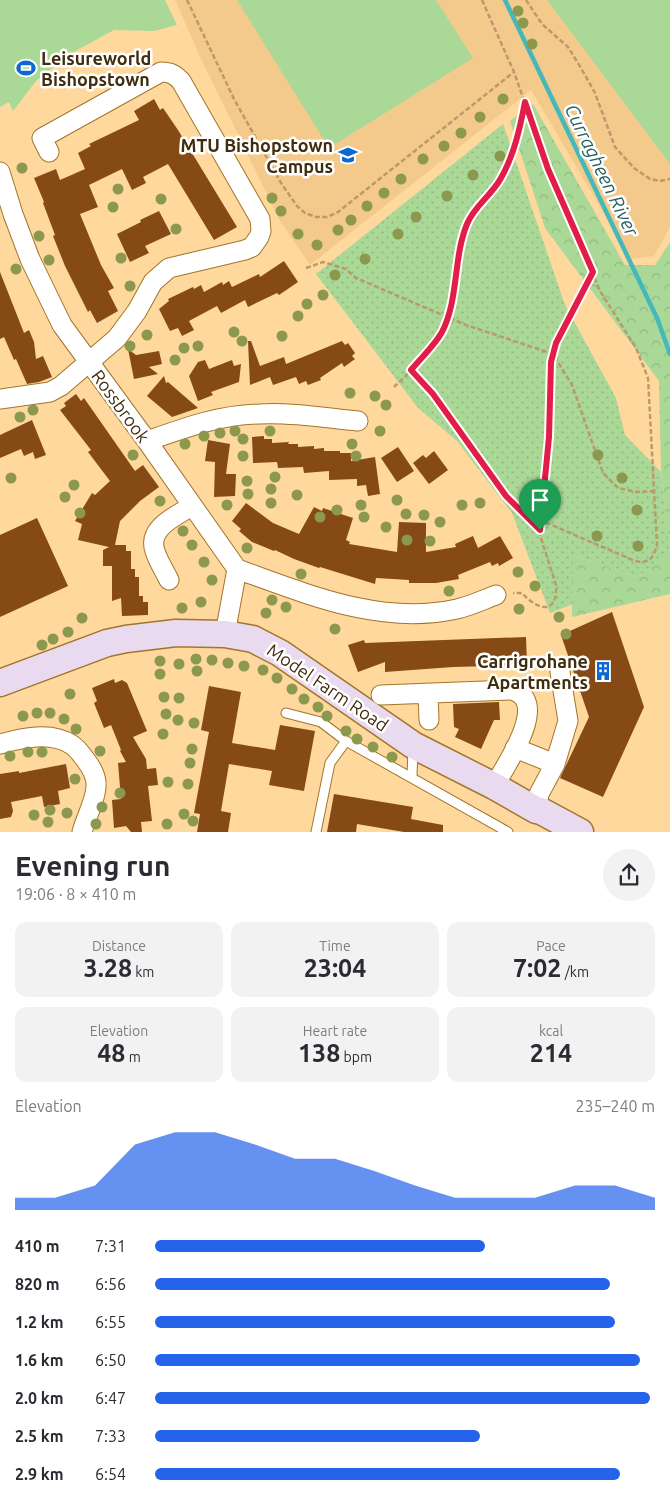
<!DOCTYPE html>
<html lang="en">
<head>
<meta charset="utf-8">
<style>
	body { margin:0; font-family:Ubuntu,sans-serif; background:#f2f2f3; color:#2b2b33; height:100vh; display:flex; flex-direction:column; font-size:19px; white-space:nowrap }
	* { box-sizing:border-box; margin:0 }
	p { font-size:16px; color:#7c7c81 }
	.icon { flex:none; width:28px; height:28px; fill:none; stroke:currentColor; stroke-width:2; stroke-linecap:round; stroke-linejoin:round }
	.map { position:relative; height:832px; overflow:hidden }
	.details { display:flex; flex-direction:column; background:#fff; flex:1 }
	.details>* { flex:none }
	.pin { position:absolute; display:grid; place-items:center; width:42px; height:42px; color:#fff; margin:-51px -21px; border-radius:50% 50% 50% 0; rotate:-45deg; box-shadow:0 0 5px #0007 }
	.pin .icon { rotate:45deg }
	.round { display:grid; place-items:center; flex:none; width:52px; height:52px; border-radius:26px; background:#f2f2f3 }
	.summary { display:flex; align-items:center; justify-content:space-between; height:85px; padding:0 15px }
	h1 { font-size:28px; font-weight:600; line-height:38px }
	.stats { display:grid; grid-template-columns:repeat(3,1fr); gap:8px; height:85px; padding:5px 15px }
	.stats div { display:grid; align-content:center; border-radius:12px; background:#f2f2f3; text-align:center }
	.stats b { font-size:25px; font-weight:600 }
	.stats small { font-size:14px; font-weight:400 }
	.stats p { font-size:14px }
	.chart { height:140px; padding:10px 15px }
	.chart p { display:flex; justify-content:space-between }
	.chart svg { width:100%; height:90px; margin-top:5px; fill:#2563eb; opacity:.7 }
	ul { padding:0 15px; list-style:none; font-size:16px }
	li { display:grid; grid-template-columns:80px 60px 1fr; align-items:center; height:38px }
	li i { height:12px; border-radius:6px; background:#2563eb }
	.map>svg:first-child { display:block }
	.built { fill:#f4ca8c }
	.grass { fill:url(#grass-dots) }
	.forest { fill:url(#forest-crowns) }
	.pitch { fill:#aad897 }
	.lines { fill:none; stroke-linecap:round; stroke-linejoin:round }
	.stream { stroke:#45b8ba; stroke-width:4.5 }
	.building { fill:#854a16 }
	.service-casing { stroke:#a27529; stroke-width:11 }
	.minor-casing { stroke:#a27529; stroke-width:21 }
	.secondary-casing { stroke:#a27529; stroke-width:29 }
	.path { stroke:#ba9a6a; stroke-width:2.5; stroke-dasharray:5 2.5; stroke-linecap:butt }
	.service { stroke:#fff; stroke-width:9 }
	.minor { stroke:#fff; stroke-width:19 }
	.secondary { stroke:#eadaf0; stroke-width:26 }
	.tree { fill:#8c984e }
	.route-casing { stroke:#fff; stroke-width:10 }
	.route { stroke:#e11d48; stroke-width:6 }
	.labels { text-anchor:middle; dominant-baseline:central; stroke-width:5; stroke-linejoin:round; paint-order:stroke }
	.poi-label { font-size:18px; font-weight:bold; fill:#402d0e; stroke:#fff; text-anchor:end }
	.street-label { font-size:18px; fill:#402d0e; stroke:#fff }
	.water-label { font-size:19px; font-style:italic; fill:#226162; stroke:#fff }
</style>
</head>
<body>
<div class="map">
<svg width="670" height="832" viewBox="0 0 670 832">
	<defs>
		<pattern id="grass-dots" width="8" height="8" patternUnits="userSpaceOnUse" patternTransform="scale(1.25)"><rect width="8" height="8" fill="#aad897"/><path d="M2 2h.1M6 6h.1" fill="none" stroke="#93ba81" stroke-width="1.8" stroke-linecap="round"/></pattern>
		<pattern id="forest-crowns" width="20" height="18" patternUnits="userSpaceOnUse" patternTransform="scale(1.25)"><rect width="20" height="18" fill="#aad897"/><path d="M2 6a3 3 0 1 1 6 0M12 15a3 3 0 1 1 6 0" fill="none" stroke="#93ba81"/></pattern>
	</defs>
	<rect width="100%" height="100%" fill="#ffd89e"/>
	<path class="built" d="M175,0H670V227L654,256L631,259L531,90L310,265L280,221L203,63Z"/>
	<path class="grass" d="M503,124L565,305L616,398L625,435L661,472L670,555L637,577L573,555V604L550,613L512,513L457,441L418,408L316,274Z"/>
	<path class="forest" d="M533,104L625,265H655L670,242V594L572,617L573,555L637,577L670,555L661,472L659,381L545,228L510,121Z"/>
	<path class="pitch" d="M0,0H165L177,25L154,31L114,30L68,55L36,81L13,111L9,102L0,107Z
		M237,0H436L473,58L329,148Z
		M547,0H670V164Z"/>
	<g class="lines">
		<path class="stream" d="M505,0L657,318L670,354"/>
	</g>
	<path class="building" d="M154,99L160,110L163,108L178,130L237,227L214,240L168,164L143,177L146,183L132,190L122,169L89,185L98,207L80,214L101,265L114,288L108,291L118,311L97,323L90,310L88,312L65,266L53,236L55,235L43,203L44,202L34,178L56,169L60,180L85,169L78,153L91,146L89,144L139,120L134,111Z
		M159,211L171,234L145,246L149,253L130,262L117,234L141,222L140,220Z
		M284,261L298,282L279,295L277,293L248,307L245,300L221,313L217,306L189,321L194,330L182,336L178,328L170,331L159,309L169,301L168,299L193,287L194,289L201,285L204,292L222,282L223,285L229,281L232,287L259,274L260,277Z
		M0,272L24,333L29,330L34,342L36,359L43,356L52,377L39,382L27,384L16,359L14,360L4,337L0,339Z
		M248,341H251L260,366L284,357L286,364L342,341L345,345L348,343L355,353L352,356L355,359L344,367L342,363L320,378L321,380L308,385L306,381L299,384L296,377L273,385L270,377L250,385Z
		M128,349L136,355L159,351L162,364L149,367L158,374L134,379Z
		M205,360L209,369L232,360L234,366L241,364L239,382L211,392L213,395L198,401L189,376L198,362Z
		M164,376L166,383L168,382L198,408L172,417L147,396Z
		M76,394L81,401L84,398L135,471L143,465L159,487L140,501L120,521L115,545H126V551H131V569H135V577H139V596H143V602H148V615L122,616L121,598L112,601V566H103V550L109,547L78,540L82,524L75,521L92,493L95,495L110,481L88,452L91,450L60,410L66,406L64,403Z
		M32,420L46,455L35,459L33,452L24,456L21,449L0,458V435Z
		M264,436V439H272V443L289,442L288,444H298V447L314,446V449L324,448V451H340V453H351V461L375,457L380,494L368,496L366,485L357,486V479L329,480V471L304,473L303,467L278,468L277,462L253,463L252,437Z
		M208,440L230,444L226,474H236L235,496L214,497L215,462L205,461Z
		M398,447L414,471L397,482L381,458Z
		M434,451L448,470L429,484L413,463L423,455L426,458Z
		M246,503L273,523L299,534L314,507L322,511L323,508L353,518L346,540L350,542L349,544L397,552L399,522L426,523V552L456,547L455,544L473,536L478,548L500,536L513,558L499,566L498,563L492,566L490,562L458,575L459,579L436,583H409V580L376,578L375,584L320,567L319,568L294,559L275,550L274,551L252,542L239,531L241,529L232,521Z
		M37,518L68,586L0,617V535Z
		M612,612L644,707L603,797L560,778L589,717L561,635Z
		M526,637L527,665L453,667L385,672V662L358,672L348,645L364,640L365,643Z
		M114,679L115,683L122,680L127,683L147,731L133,737L146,759L147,769L156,768L158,785L148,786L152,821L141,822L142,832H131L126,826L114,828L112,800L121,799L118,763L126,762L120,751L121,750L111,725L104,728L94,703L97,701L92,688Z
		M209,686L241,692L232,743L275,750L280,725L315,731L304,791L269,785L272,771L229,764L221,811L231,813L228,832H197L200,814L194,813L209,732L201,730Z
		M499,702L500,720H494L481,749L455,737L459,729L454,727L453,704Z
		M66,764L70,788L58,791L60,804L44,807L42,796L11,802L13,811L11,817L0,819V774L19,771V773Z
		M334,794L413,807L411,819L443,825V832H404L357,824L356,832H327Z"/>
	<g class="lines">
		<g class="service-casing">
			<path id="service" d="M286,713L321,722L346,741L330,763L316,832
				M346,741L508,832
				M412,776L413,748"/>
		</g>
		<g class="minor-casing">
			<path id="minor" d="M0,172L13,214L30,259L62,325L147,441L237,569L225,634
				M0,399L50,392L61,386L117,338L137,311L153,282L169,268L245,250L252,247L259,237L261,231L260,219L181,81C174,74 170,72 161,72L42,138L49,152
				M147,441C184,428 219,415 259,414C292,412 326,418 358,421
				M237,569C307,594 381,626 457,609C470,606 483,600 496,595
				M169,580C164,570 158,561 155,551C147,528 176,516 192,506
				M428,693L429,720
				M381,695L511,690C552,699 505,767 494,786
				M0,744C22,738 51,731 72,745C77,748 81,754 85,759C91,767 97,776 96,787C95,802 86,817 82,832
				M515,748L555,764
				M536,810L539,794L555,764L568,721L560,672"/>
		</g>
		<g class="secondary-casing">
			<path id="secondary" d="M0,683L107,643L126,639L176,633L225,634L253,639L280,653L413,745L494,786L536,810L541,811L580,832"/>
		</g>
		<path class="path" d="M187,0L234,99L281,183L297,206L305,213L316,217H327L338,212L514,72
			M482,0L514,72L548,169L600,291L636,348L648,378L657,545C653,559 649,564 635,561L547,523L541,526L540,535L556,585C558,616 537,610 522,593H513
			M526,0L542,24L568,47L581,68L595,93L615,147L634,168L650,179L660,181L670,179
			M306,268L323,262L346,269L356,278L466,325L553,354L572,385L603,473L618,488L637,492L654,491
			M411,370L433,394L506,496L540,530
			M394,387C413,369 440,343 448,318C457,290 456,255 467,225C473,207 490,196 500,179C514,158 520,128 525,104
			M541,526L549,437L551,361L556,343L593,272"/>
		<use href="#service" class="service"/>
		<use href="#minor" class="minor"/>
		<use href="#secondary" class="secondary"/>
	</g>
	<g class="tree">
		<circle cx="518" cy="11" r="5.5"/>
		<circle cx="523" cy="23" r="5.5"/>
		<circle cx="532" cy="44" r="5.5"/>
		<circle cx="503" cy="99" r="5.5"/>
		<circle cx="480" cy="117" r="5.5"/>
		<circle cx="461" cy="133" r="5.5"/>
		<circle cx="444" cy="146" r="5.5"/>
		<circle cx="285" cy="149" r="5.5"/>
		<circle cx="500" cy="156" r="5.5"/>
		<circle cx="423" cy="159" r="5.5"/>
		<circle cx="22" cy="168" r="5.5"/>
		<circle cx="473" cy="175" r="5.5"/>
		<circle cx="401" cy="179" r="5.5"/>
		<circle cx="118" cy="189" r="5.5"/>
		<circle cx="384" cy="193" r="5.5"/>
		<circle cx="447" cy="196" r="5.5"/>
		<circle cx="272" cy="198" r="5.5"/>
		<circle cx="161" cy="199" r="5.5"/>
		<circle cx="367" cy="206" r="5.5"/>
		<circle cx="113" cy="207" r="5.5"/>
		<circle cx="281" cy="211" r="5.5"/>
		<circle cx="416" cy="217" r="5.5"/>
		<circle cx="351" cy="220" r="5.5"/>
		<circle cx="176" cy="229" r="5.5"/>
		<circle cx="338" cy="230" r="5.5"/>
		<circle cx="298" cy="234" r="5.5"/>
		<circle cx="398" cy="234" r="5.5"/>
		<circle cx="39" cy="236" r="5.5"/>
		<circle cx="317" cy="245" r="5.5"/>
		<circle cx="121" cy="258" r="5.5"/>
		<circle cx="365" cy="259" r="5.5"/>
		<circle cx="49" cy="260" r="5.5"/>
		<circle cx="16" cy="269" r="5.5"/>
		<circle cx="335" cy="275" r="5.5"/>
		<circle cx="130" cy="286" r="5.5"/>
		<circle cx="323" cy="295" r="5.5"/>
		<circle cx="307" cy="304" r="5.5"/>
		<circle cx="298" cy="316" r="5.5"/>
		<circle cx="234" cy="332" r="5.5"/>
		<circle cx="147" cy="335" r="5.5"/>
		<circle cx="282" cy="336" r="5.5"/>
		<circle cx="242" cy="341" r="5.5"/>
		<circle cx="130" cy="346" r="5.5"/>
		<circle cx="198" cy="346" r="5.5"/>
		<circle cx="184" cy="348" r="5.5"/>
		<circle cx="175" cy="360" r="5.5"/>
		<circle cx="350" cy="393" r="5.5"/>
		<circle cx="375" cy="396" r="5.5"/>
		<circle cx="386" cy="405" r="5.5"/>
		<circle cx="33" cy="410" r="5.5"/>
		<circle cx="20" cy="417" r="5.5"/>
		<circle cx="235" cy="431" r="5.5"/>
		<circle cx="270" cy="431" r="5.5"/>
		<circle cx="380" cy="431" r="5.5"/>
		<circle cx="220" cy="433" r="5.5"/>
		<circle cx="204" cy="436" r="5.5"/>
		<circle cx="243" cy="439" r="5.5"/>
		<circle cx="185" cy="444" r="5.5"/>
		<circle cx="352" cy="444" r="5.5"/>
		<circle cx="133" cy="455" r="5.5"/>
		<circle cx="598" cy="455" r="5.5"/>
		<circle cx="243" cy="456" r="5.5"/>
		<circle cx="356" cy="456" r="5.5"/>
		<circle cx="275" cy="477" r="5.5"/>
		<circle cx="11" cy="478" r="5.5"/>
		<circle cx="622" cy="478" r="5.5"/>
		<circle cx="247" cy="481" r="5.5"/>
		<circle cx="74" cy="485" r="5.5"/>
		<circle cx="271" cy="489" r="5.5"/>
		<circle cx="248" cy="494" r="5.5"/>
		<circle cx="297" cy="495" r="5.5"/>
		<circle cx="65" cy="497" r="5.5"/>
		<circle cx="397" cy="500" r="5.5"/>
		<circle cx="160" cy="501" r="5.5"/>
		<circle cx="271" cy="503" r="5.5"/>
		<circle cx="480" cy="503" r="5.5"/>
		<circle cx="227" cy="505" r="5.5"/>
		<circle cx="361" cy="505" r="5.5"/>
		<circle cx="462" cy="505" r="5.5"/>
		<circle cx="337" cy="510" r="5.5"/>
		<circle cx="637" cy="510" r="5.5"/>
		<circle cx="80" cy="513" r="5.5"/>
		<circle cx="406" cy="514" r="5.5"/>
		<circle cx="424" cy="515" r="5.5"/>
		<circle cx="320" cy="517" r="5.5"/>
		<circle cx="364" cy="517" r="5.5"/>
		<circle cx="440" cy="522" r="5.5"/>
		<circle cx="386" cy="527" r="5.5"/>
		<circle cx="183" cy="531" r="5.5"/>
		<circle cx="597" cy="536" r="5.5"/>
		<circle cx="407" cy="540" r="5.5"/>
		<circle cx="430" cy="541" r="5.5"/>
		<circle cx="192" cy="545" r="5.5"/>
		<circle cx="638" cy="546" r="5.5"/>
		<circle cx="247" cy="548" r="5.5"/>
		<circle cx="204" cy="562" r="5.5"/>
		<circle cx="518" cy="572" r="5.5"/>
		<circle cx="301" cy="574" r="5.5"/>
		<circle cx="212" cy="580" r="5.5"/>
		<circle cx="535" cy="586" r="5.5"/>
		<circle cx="449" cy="591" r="5.5"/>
		<circle cx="272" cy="600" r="5.5"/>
		<circle cx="201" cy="602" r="5.5"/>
		<circle cx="286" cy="607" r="5.5"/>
		<circle cx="182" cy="608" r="5.5"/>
		<circle cx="519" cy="609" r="5.5"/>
		<circle cx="266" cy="613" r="5.5"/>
		<circle cx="559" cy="617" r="5.5"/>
		<circle cx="82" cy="618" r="5.5"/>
		<circle cx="335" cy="629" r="5.5"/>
		<circle cx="68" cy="632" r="5.5"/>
		<circle cx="566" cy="634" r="5.5"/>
		<circle cx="53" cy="639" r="5.5"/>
		<circle cx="42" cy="645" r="5.5"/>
		<circle cx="196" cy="659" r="5.5"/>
		<circle cx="212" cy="660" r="5.5"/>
		<circle cx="160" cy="661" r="5.5"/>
		<circle cx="228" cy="663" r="5.5"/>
		<circle cx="179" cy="664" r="5.5"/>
		<circle cx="244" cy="666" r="5.5"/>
		<circle cx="263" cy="670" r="5.5"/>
		<circle cx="197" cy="671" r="5.5"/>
		<circle cx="160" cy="674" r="5.5"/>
		<circle cx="277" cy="678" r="5.5"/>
		<circle cx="292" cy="689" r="5.5"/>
		<circle cx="70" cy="694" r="5.5"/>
		<circle cx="164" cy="697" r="5.5"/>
		<circle cx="179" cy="698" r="5.5"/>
		<circle cx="304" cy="699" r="5.5"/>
		<circle cx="318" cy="707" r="5.5"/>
		<circle cx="37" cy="713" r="5.5"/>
		<circle cx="50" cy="713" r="5.5"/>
		<circle cx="166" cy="714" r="5.5"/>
		<circle cx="23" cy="716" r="5.5"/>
		<circle cx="327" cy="716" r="5.5"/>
		<circle cx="64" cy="719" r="5.5"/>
		<circle cx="178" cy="720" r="5.5"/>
		<circle cx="194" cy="723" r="5.5"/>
		<circle cx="76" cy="729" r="5.5"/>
		<circle cx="346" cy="731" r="5.5"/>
		<circle cx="163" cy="734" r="5.5"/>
		<circle cx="357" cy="739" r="5.5"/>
		<circle cx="373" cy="747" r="5.5"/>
		<circle cx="192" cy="749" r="5.5"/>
		<circle cx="100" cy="751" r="5.5"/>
		<circle cx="28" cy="752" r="5.5"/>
		<circle cx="42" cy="752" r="5.5"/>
		<circle cx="10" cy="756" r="5.5"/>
		<circle cx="392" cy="757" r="5.5"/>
		<circle cx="190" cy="763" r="5.5"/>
		<circle cx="75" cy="779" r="5.5"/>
		<circle cx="168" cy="782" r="5.5"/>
		<circle cx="188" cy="784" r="5.5"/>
		<circle cx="120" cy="793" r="5.5"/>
		<circle cx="102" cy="807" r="5.5"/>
		<circle cx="50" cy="810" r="5.5"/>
		<circle cx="67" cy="813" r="5.5"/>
		<circle cx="184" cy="814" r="5.5"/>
		<circle cx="34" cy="815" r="5.5"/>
		<circle cx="193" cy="821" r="5.5"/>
		<circle cx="48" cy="822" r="5.5"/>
		<circle cx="96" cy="824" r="5.5"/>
		<circle cx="167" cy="824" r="5.5"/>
	</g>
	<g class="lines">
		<g class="route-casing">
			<path id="route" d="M525,102L548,169L593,272L556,343L551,362L549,437L540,530L506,496L433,394L411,370C421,358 435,345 442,332C459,299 453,258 467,224C474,206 492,195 501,178C514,155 520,128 525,102Z"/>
		</g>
		<use href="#route" class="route"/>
	</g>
	<defs>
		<g id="stadium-bare" transform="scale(1.5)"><path d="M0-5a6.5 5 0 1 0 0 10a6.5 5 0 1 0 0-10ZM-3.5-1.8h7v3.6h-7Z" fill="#0e68d2" stroke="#fff" stroke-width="2.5" paint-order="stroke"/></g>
		<g id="university-bare" transform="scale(1.5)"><path d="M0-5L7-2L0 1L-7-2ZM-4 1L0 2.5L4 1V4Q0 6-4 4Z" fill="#0e68d2" stroke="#fff" stroke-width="2.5" paint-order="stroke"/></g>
		<g id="building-bare" transform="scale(1.5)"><path d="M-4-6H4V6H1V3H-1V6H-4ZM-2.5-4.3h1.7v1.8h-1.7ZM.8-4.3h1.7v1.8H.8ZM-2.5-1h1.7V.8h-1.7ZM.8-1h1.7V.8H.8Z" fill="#0e68d2" stroke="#fff" stroke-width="2.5" paint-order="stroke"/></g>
	</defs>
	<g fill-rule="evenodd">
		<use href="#stadium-bare" x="26" y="68"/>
		<use href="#university-bare" x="348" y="155"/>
		<use href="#building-bare" x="603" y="671"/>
	</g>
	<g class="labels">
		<g class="poi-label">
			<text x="41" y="58" text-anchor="start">Leisureworld<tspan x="41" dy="21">Bishopstown</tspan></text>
			<text x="333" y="145">MTU Bishopstown<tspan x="333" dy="21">Campus</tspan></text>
			<text x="588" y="661">Carrigrohane<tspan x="588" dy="21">Apartments</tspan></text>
		</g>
		<g class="street-label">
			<text transform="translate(121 406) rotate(54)">Rossbrook</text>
			<text transform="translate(328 687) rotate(34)">Model Farm Road</text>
		</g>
		<g class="water-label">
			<text transform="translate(602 170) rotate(64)">Curragheen River</text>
		</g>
	</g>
</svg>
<div class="pin" style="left:540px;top:530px;background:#1e9e55"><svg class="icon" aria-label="arrive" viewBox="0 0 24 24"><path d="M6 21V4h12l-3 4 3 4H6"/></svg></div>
</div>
<section class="details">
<div class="summary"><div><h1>Evening run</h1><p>19:06 · 8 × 410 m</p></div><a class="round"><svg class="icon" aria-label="share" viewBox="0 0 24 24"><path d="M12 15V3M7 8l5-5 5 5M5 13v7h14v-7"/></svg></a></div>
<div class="stats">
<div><p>Distance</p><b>3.28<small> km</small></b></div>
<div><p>Time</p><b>23:04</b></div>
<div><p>Pace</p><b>7:02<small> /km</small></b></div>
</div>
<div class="stats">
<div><p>Elevation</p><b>48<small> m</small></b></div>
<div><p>Heart rate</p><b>138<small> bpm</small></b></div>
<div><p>kcal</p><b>214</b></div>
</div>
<div class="chart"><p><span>Elevation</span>235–240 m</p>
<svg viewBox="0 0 160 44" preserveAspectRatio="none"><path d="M0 44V38L10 38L20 32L30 12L40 6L50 6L60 12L70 19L80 19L90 25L100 32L110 38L120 38L130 38L140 32L150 32L160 38V44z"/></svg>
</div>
<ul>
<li><b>410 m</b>7:31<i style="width:66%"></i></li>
<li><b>820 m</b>6:56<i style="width:91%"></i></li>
<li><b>1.2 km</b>6:55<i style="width:92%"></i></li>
<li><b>1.6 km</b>6:50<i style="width:97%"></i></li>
<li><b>2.0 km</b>6:47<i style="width:99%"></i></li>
<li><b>2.5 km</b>7:33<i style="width:65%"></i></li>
<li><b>2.9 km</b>6:54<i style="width:93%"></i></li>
</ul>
</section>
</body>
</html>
